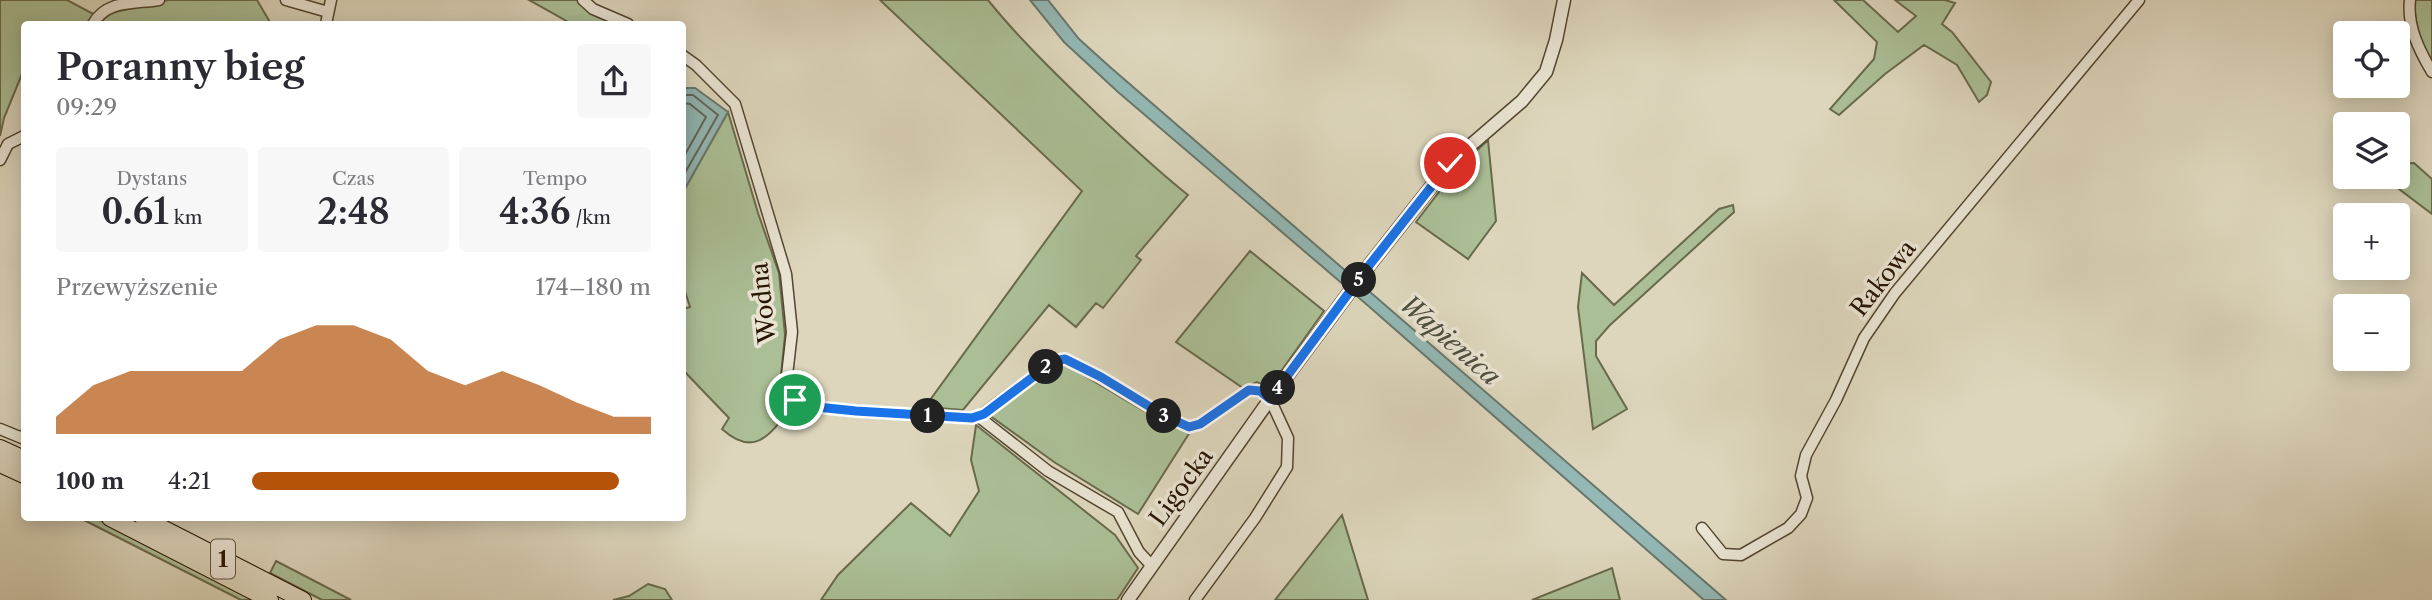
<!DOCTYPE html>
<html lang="pl">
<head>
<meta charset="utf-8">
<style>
	body { margin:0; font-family:"Libre Caslon Text",serif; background:#f7f7f7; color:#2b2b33; height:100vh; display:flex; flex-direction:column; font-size:26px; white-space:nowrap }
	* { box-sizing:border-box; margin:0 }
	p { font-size:23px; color:#7c7c81 }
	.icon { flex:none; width:38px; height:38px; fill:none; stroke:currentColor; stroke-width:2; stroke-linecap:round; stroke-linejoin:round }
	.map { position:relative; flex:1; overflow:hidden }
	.panel { position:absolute; left:21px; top:21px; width:665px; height:500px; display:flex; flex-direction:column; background:#fff; border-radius:7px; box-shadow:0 4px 18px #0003 }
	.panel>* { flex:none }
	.fabs { position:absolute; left:2333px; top:21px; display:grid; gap:14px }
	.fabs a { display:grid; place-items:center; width:77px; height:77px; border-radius:7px; background:#fff; box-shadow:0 4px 18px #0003; font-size:35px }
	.pin { position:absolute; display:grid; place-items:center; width:60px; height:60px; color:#fff; margin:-30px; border:4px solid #fff; border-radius:50%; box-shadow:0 2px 7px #0007 }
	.km { position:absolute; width:35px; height:35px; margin:-18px; border-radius:50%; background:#222; color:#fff; font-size:19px; line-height:35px; text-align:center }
	.round { display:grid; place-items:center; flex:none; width:74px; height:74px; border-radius:7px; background:#f7f7f7 }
	.overview { display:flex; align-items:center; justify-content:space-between; height:119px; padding:0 35px }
	h1 { font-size:38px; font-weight:600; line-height:52px }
	.stats { display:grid; grid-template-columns:repeat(3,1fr); gap:10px; height:119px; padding:7px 35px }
	.stats div { display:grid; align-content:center; border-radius:7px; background:#f7f7f7; text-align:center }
	.stats b { font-size:35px; font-weight:600 }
	.stats small { font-size:19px; font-weight:400 }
	.stats p { font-size:19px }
	.chart { height:196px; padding:14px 35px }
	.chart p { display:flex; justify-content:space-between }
	.chart svg { width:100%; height:126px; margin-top:7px; fill:#b45309; opacity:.7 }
	ul { padding:0 35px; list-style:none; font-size:23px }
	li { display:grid; grid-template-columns:112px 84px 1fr; align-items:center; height:52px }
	li i { height:18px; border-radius:9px; background:#b45309 }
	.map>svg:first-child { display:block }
	.green { fill:#abbf96; stroke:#696a4c; stroke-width:2 }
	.water { fill:#93b8b5; stroke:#68776d; stroke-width:2 }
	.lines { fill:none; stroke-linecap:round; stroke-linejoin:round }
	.shore { stroke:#5d665b; stroke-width:2 }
	.minor-casing { stroke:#544530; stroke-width:13 }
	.tertiary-casing { stroke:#544530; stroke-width:15 }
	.primary-casing { stroke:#271501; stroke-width:18 }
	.minor { stroke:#e9e4d3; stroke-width:10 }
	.tertiary { stroke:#e9e4d3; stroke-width:12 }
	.primary { stroke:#ddd6bc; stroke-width:16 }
	.route-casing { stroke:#fff; stroke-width:14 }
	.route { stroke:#1a73e8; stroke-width:9 }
	.labels { text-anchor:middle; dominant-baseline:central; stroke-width:7; stroke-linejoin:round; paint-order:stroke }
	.shield { fill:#e9e4d3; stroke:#615340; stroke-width:2 }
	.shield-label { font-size:23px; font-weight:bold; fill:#271501 }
	.street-label { font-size:24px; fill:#271501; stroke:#e9e4d3 }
	.water-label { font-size:26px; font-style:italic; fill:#4d4e40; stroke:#e9e4d3 }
</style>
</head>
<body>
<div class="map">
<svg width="2432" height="600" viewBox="0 0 2432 600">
	<rect width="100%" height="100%" fill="#ddd6bc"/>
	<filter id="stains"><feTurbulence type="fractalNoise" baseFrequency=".00286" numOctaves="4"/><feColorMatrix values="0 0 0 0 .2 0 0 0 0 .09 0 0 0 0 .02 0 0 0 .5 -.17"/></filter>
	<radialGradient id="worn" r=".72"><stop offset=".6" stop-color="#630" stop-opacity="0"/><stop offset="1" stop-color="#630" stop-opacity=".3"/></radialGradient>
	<path class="green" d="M0,0H67L97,16L168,0H257L271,24H24V69L4,118L0,136Z
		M529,0H577L593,14L614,24H572Z
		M880,0H988C1021,41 1058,76 1096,113C1126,141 1155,169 1188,195L1136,256L1141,260L1103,308L1096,303L1076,327L1049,305L963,410L925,407L1082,191Z
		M1834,0H1863L1898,32L1916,16L1895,0H1945L1955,3L1942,24L1952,32L1991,82L1987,95L1979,102L1957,65L1924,45L1885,74L1839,115L1830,109L1874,59L1877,42Z
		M2414,0H2432V63C2419,43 2415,23 2414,0Z
		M728,112L758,213L779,273L785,335L780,385L781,395L790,409C770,435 754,458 722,429L729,418L683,370V309L690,307L683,285V192Z
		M1488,140L1496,221L1468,259L1416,222L1456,170Z
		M2414,163L2432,179V214L2383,177H2398V164Z
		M1733,205L1734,212L1609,326L1596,341V356L1627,409L1593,429L1578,307L1582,273L1614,305L1719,209Z
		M1250,251L1324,311L1269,388L1257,382L1243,388L1176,342Z
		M1066,365C1109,388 1143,415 1190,432L1138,514L1054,462L989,415L1057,366Z
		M976,425L1115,535L1138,568L1117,600H821L838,575L911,503L950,536L979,491L971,460Z
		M1342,515L1368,600H1275Z
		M80,518H96L253,600H241Z
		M276,561L351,600H322L270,573Z
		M1612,568L1620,600H1532Z
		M648,584L665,589L672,600H613L629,596Z"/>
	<path class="water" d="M1030,0H1048L1079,39L1110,67L1726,600H1704L1365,303L1118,92L1064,42Z
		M683,88H695L728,112L683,192Z"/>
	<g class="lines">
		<path class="shore" d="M682,95H693L718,115L682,178
			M682,103L690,104L706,117L682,160"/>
		<g class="minor-casing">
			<path id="minor" d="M286,0L328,12
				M583,0L593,9L628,24
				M2410,0C2407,26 2419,50 2432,72
				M93,24C106,0 133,4 159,0
				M326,24L331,0
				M682,55L696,65L735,104L786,274L792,332L786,384L788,392L795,400L807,406L856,411L972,418L983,414L1054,361L1065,359L1101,377L1165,416L1189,427L1200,424L1249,390L1260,391L1270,399L1288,438L1287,467L1255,518L1195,600
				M0,160L8,144L24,136
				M979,417L1048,471L1118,512L1139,552L1151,565
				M0,429L22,438L24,435
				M1702,528L1723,554L1741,555L1788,528L1801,514L1807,498L1801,476L1806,455L1836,400L1864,338L1895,293L2139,0"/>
		</g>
		<g class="tertiary-casing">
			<path id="tertiary" d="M1128,600L1270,399L1371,263L1450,163L1522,101L1546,72L1556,40L1564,0"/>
		</g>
		<g class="primary-casing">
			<path id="primary" d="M0,448L24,459
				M0,464L24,475
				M110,518L270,600
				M143,518L303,600"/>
		</g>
		<use href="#minor" class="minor"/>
		<use href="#tertiary" class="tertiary"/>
		<use href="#primary" class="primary"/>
	</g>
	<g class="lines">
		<g class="route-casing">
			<path id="route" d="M795,400L807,406L856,411L972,418L984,414L1054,361L1065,359L1101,377L1165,416L1189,427L1200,424L1249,390L1260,391L1270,399L1371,263L1450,163"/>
		</g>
		<use href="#route" class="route"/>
	</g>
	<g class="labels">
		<rect class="shield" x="211" y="539.5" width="24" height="39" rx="5"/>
		<g class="shield-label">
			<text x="223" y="559">1</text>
		</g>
		<g class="street-label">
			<text transform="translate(1883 278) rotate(-52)">Rakowa</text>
			<text transform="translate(763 303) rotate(-96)">Wodna</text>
			<text transform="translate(1181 487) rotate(-54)">Ligocka</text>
		</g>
		<g class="water-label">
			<text transform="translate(1450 340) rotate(41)">Wapienica</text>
		</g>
	</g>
	<rect width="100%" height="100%" filter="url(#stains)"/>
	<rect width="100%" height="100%" fill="url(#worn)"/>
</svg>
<div class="fabs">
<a><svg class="icon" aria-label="locate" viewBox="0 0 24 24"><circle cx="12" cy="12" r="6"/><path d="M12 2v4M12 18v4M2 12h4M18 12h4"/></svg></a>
<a><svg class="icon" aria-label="layers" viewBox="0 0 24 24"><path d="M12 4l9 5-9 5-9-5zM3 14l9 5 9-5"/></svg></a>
<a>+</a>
<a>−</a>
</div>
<div class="pin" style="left:795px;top:400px;background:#1e9e55"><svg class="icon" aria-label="arrive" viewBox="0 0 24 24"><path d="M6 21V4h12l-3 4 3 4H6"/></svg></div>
<div class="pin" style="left:1450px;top:163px;background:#d93025"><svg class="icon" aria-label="check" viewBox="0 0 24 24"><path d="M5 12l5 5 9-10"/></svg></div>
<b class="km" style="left:928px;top:416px">1</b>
<b class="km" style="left:1046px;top:367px">2</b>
<b class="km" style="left:1164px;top:416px">3</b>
<b class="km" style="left:1278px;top:388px">4</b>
<b class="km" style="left:1359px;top:280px">5</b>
<section class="panel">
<div class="overview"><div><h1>Poranny bieg</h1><p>09:29</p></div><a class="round"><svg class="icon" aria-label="share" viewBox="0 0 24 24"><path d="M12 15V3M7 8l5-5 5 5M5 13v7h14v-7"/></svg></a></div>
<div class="stats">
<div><p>Dystans</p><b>0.61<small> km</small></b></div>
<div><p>Czas</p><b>2:48</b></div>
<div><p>Tempo</p><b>4:36<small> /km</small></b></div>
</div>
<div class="chart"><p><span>Przewyższenie</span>174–180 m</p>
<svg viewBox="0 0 160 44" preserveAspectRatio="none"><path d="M0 44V38L10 27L20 22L30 22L40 22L50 22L60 11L70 6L80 6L90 11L100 22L110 27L120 22L130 27L140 33L150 38L160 38V44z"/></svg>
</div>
<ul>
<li><b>100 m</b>4:21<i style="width:92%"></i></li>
</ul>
</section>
</div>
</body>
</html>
